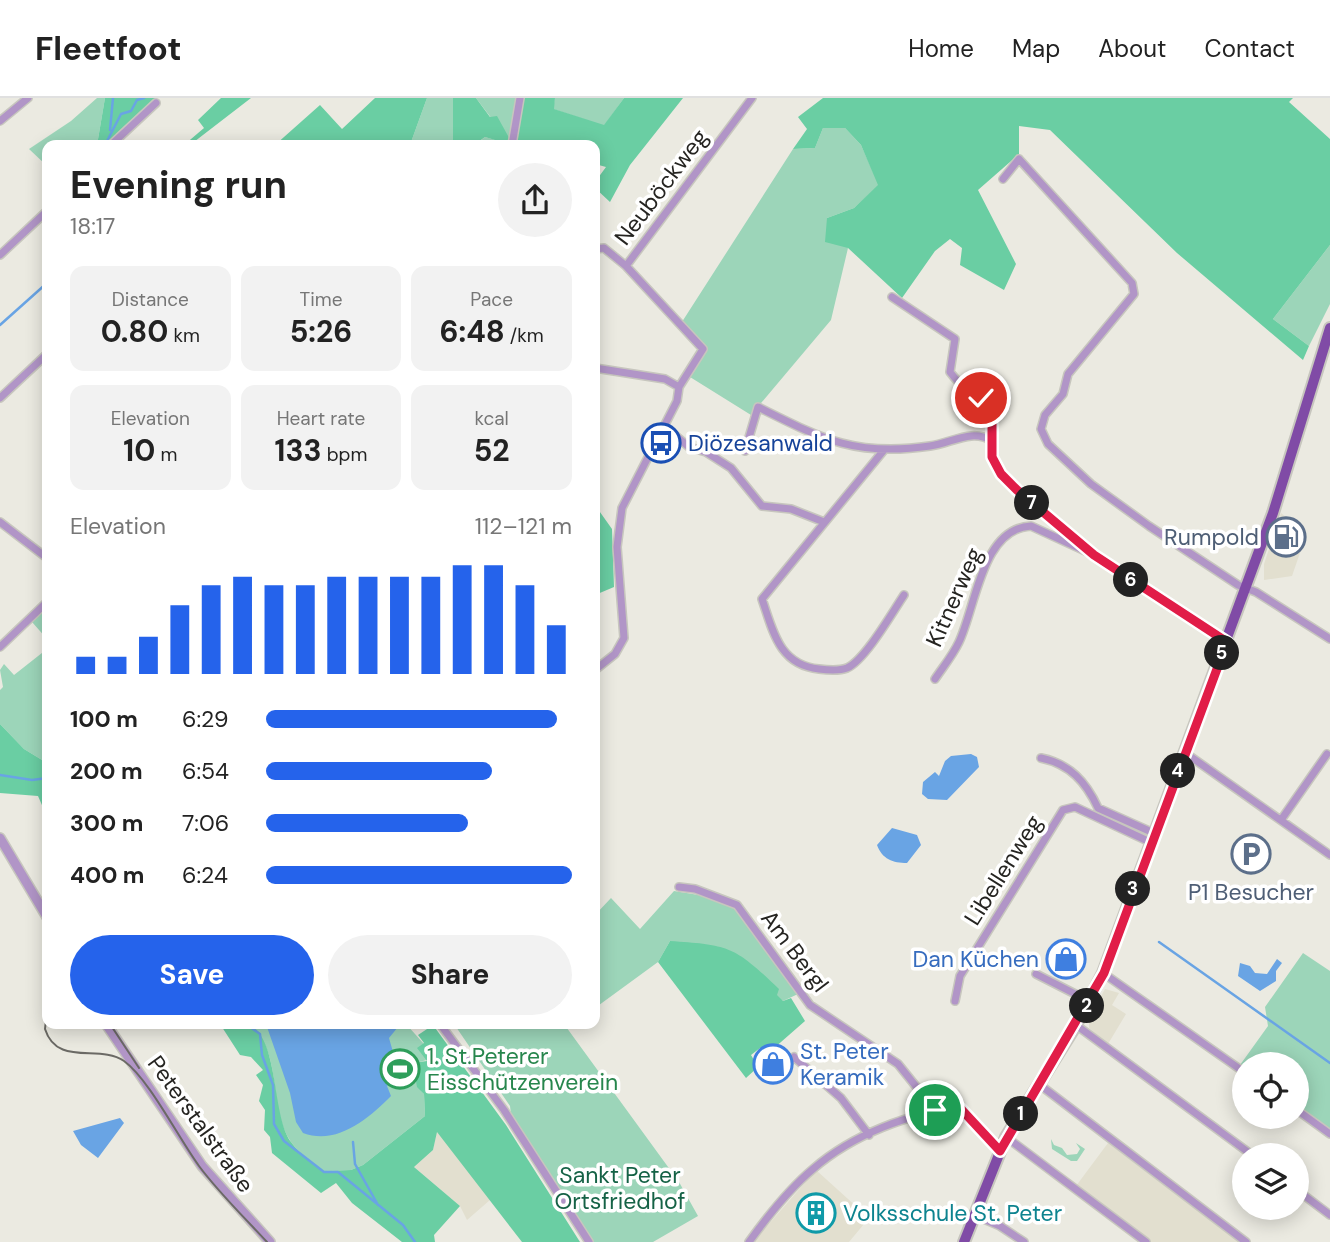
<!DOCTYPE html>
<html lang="en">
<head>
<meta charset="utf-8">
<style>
	body { margin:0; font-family:"DM Sans",sans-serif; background:#f2f2f2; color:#222; height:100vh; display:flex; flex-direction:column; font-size:26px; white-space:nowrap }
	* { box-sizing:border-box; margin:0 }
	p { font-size:23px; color:#767676 }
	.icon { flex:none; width:38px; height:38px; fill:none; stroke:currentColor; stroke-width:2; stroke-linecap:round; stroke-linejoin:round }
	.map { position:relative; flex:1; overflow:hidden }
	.drawer { position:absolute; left:42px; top:42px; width:558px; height:889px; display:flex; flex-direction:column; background:#fff; border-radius:14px; box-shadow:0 4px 18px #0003 }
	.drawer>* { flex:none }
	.controls { position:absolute; left:1232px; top:954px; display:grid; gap:14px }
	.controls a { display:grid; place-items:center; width:77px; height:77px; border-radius:50%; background:#fff; box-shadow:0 4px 18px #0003; font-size:35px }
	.pin { position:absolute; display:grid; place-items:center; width:60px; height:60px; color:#fff; margin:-30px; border:4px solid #fff; border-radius:50%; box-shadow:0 2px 7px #0007 }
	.km { position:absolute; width:35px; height:35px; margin:-18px; border-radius:50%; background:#222; color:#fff; font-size:19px; line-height:35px; text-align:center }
	.round { display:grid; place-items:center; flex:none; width:74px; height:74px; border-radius:37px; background:#f2f2f2 }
	.overview { display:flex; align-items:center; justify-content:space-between; height:119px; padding:0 28px }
	h1 { font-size:38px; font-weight:700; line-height:52px }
	.metrics { display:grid; grid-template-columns:repeat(3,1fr); gap:10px; height:119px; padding:7px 28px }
	.metrics div { display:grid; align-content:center; border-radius:14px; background:#f2f2f2; text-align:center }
	.metrics b { font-size:30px; font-weight:700 }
	.metrics small { font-size:19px; font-weight:400 }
	.metrics p { font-size:19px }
	.chart { height:196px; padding:14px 28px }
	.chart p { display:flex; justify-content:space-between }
	.chart svg { width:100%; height:126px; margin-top:7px; stroke:#2563eb; stroke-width:6 }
	.primary-button { display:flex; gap:14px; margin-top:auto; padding:14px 28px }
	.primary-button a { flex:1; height:80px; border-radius:42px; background:#2563eb; color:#fff; font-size:28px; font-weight:700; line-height:80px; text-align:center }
	.primary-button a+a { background:#f2f2f2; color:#222 }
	ul { padding:0 28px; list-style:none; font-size:23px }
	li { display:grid; grid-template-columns:112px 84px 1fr; align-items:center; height:52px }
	li i { height:18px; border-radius:9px; background:#2563eb }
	header { display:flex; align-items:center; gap:42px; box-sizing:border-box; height:98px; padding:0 35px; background:#fff; border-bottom:2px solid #e0e0e0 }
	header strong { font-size:33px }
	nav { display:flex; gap:38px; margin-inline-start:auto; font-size:24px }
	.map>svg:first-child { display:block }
	.built { fill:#e2dfcf }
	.green { fill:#9cd5b9 }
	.forest { fill:#6acea3 }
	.water { fill:#69a4e4 }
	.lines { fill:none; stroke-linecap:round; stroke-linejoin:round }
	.stream { stroke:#69a4e4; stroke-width:2.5 }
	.minor-casing { stroke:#c7c6be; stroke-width:10 }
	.tertiary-casing { stroke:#c7c6be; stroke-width:12 }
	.primary-casing { stroke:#c7c6be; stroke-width:14 }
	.minor { stroke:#b195c7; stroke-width:7 }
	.tertiary { stroke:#b195c7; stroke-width:9 }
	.primary { stroke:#804ba6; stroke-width:10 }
	.tram { stroke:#6b6a65; stroke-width:2 }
	.route-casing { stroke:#fff; stroke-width:14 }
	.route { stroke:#e11d48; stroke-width:9 }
	.labels { text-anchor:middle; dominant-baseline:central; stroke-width:7; stroke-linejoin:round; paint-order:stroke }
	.street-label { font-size:23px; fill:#252421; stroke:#fff }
	.transit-label { font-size:23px; fill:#164399; stroke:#fff; text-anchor:start }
	.service-label { font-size:23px; fill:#4e5e75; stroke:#fff; text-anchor:end }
	.shop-label { font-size:23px; fill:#366cbe; stroke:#fff; text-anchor:end }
	.leisure-label { font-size:23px; fill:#27864d; stroke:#fff; text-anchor:start }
	.park-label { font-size:23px; fill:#156246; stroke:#fff }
	.culture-label { font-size:23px; fill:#0d838f; stroke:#fff; text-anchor:start }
</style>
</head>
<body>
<header>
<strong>Fleetfoot</strong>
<nav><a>Home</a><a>Map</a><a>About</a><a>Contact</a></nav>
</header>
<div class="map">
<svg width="1330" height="1144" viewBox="0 0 1330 1144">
	<rect width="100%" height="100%" fill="#ebeae1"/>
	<path class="built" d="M1281,415L1298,429L1302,449L1292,478L1264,482V466Z
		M1105,891L1119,895L1112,907L1126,916L1108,946L1089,930V920Z
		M437,1033L490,1102L467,1122L460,1108L414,1069L433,1052Z
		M1108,1045L1239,1144H1149L1076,1088Z
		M816,1072L869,1120L849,1144H753Z"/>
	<path class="green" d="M97,0H105L97,47H47V68L29,51L71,23Z
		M427,0H453V47H410Z
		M476,0H520L512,47H475L485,39L511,46Z
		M555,0H624L604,28L553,11Z
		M823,30H845L861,47L879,87L854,110L827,120L848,150L831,222L751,317L690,279L706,251L680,227L793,51L815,50Z
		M1330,147V206L1309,248L1273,221Z
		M47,509V541L32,524Z
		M47,551V665L24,651L0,626V592L3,589L0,572L4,566L14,577Z
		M674,793L711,799L735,810L798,896L783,903L670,843L658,864L595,910V817L611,800L640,831Z
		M1303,855L1330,873V1032L1297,1008V966H1244V970L1240,967L1268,928L1265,909Z
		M249,926H406L424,946L427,962L419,964L412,959C412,972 415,987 424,996L425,1018L363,1067L351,1072L324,1073C313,1065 299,1055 291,1044C267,1009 284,954 249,926Z
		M454,926H564L679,1084L698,1118L653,1144H593L511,1016L510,1008Z
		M1051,1041L1054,1047L1062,1050L1067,1057L1077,1056L1080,1051L1076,1045L1085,1051L1077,1063H1071L1052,1051Z"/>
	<path class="forest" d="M105,0H156L105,47H97Z
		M221,0H251L190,47H184L204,30L198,22Z
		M375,0H427L410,47H275L320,7L342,31Z
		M453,0H476L490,19L497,18L512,45L520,0H555L554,11L604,27L624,0H683L630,67L610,104L595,90V84L606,69L595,66V47H512L485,39L474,47H453Z
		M823,0H1293L1289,4L1330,41V147L1273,221L1309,248L1303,262L1177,155L1050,32L1019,28V56L978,92L1016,166L1004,192L960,167L962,150L950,141L935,153L902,200L848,150L825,144L827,120L854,110L878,87L861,47L845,30H823L815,50L793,51L807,31L798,19Z
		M595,407L612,431L614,489L595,497Z
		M0,626L24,651L47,665L45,714L38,698L0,695Z
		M670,843C731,847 735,849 779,891L777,897L783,903L791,900L805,923L773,951L760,950L751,957L758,969L746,980L658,864Z
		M220,926C230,926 244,923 252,928C279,946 272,1018 291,1044C300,1056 313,1066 324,1073L351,1072L363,1067L425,1018L424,996L417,989L411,957L419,964L427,963L417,950L424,945L418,937L433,927L506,1027L580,1144H522L437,1034L433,1052L414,1069L460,1108L434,1137L435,1144H402L352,1105L336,1085L321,1095L272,1055L270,1039L264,1032L265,1012L259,1003L263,987L256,977L263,972L251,959L240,957Z"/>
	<path class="water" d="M971,656L977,659L979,669L947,702L928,701L922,696L923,684L935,674L939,678L945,663L951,658Z
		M892,730L917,737L921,747L907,765C893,765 882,761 877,747Z
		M1277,861L1282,865L1276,873V883L1260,893L1238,878L1240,865L1250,868L1255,875L1267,876Z
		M266,926H396L398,929L389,940L395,961L387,964L394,981L387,988L391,998C369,1020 337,1048 303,1035L296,1024L290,995Z
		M120,1020L124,1025L98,1060L81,1047L73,1033Z"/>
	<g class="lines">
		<path class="stream" d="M110,32L113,0
			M105,47L121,16L131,13L137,2L144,0
			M0,227L47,185
			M0,677L32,682L47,680
			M1159,844L1330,965
			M246,926L260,936L262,957L273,987L274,1026L284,1043L324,1074H338L403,1127L415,1144
			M353,1044L355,1066L378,1107"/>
		<g class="minor-casing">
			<path id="minor" d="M0,23L28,0
				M111,47L156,5
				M512,47L520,0
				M1003,81L1019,61L1132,185L1134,196L1068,276L1063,296L1045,317L1041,331L1048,346L1091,386L1149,428L1238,487L1256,494L1330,541
				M595,151L604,150L626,168L703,251L679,289
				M0,157L47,113
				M626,168L752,0
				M892,199L955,241L950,274C974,307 993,293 992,343
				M595,270L665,281L679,289L677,303L622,410L617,449L624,540L615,556L595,572
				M0,300L47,256
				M664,328L689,349L706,354L731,370L762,408L791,411L824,424
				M884,352L762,501C773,533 779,567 819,571C827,572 839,573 847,570C865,562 892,515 904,497
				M745,353L758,309C822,341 856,359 930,348C952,345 972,330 992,343V359L1001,376L1094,457
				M0,424L47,460
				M0,549L47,504
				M935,581C943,569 953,557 959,544C976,508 982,430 1031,428L1094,457L1227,544
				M1184,654L1330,757
				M1041,660C1070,666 1086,684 1098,710L1156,736
				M1281,722L1327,656
				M679,789L695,791L737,807L810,907L898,966L935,1012
				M1103,875L1244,974
				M1036,876L1089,903
				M955,903L960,878L1063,712L1075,709L1152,745
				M440,926L504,1012L589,1144
				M1076,927L1252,1057
				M779,974L794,959L841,1000L869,1037
				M1040,987L1246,1144
				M1297,1012L1330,1036
				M1006,1039L1146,1144
				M1297,1092L1330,1117
				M974,1117L1000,1128L1024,1144
				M749,1144C767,1119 789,1091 813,1071C851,1038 911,1013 961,1011L1000,1053"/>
		</g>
		<g class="tertiary-casing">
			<path id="tertiary" d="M0,740L47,819
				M106,926L202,1068L270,1144"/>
		</g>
		<g class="primary-casing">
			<path id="primary" d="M964,1144L1006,1039L1076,927L1103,875L1273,415L1330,230"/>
		</g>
		<use href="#minor" class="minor"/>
		<use href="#tertiary" class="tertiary"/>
		<use href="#primary" class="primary"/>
		<path class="tram" d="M47,913L45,931C57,969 99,946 124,963C149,981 179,1041 199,1068C219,1095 244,1119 267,1144
			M110,926L139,970"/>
	</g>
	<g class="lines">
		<g class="route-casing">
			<path id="route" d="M935,1012L961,1011L1000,1053L1104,875L1227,544L1094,457L1017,392L1001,376L992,359V317L981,300"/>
		</g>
		<use href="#route" class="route"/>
	</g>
	<defs>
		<g id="bus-ring" transform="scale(2.0125)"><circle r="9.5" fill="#fff" stroke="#1a4fb4" stroke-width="1.5"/><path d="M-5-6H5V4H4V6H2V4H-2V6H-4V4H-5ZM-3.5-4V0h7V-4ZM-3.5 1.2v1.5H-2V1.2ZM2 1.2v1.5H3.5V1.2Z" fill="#1a4fb4"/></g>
		<g id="fuel-ring" transform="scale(2.0125)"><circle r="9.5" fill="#fff" stroke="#5c6f8a" stroke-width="1.5"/><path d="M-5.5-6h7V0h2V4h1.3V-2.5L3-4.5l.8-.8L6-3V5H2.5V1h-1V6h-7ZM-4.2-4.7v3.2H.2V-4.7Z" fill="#5c6f8a"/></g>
		<g id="parking-ring" transform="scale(2.0125)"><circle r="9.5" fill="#fff" stroke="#5c6f8a" stroke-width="1.5"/><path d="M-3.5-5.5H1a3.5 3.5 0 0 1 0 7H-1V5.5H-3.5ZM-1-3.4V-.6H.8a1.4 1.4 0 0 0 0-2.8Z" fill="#5c6f8a"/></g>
		<g id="shop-ring" transform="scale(2.0125)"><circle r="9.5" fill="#fff" stroke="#3f7fe0" stroke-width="1.5"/><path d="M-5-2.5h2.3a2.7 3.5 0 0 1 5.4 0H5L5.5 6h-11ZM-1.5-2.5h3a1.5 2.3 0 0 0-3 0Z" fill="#3f7fe0"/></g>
		<g id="stadium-ring" transform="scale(2.0125)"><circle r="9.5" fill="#fff" stroke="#2e9e5b" stroke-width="1.5"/><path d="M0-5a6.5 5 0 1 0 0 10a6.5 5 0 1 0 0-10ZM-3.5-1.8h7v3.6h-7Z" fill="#2e9e5b"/></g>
		<g id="building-ring" transform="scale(2.0125)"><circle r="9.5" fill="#fff" stroke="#0f9aa8" stroke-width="1.5"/><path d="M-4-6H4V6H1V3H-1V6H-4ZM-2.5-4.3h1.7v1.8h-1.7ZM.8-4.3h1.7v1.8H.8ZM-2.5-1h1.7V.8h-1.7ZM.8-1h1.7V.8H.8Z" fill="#0f9aa8"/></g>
	</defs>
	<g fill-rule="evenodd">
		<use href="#bus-ring" x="661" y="345"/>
		<use href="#fuel-ring" x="1286" y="439"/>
		<use href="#parking-ring" x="1251" y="756"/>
		<use href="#shop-ring" x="1066" y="861"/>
		<use href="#shop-ring" x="773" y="966"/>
		<use href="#stadium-ring" x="400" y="971"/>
		<use href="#building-ring" x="816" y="1115"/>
	</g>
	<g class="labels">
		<g class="street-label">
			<text transform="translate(661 89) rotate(-53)">Neuböckweg</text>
			<text transform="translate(954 499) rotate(-66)">Kitnerweg</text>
			<text transform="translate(1003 772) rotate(-58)">Libellenweg</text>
			<text transform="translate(795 853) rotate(53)">Am Bergl</text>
			<text transform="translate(201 1026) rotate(54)">Peterstalstraße</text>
		</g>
		<g class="transit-label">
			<text x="688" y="345">Diözesanwald</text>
		</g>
		<g class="service-label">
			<text x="1259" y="439">Rumpold</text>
			<text x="1251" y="794" text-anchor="middle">P1 Besucher</text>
		</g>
		<g class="shop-label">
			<text x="1039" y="861">Dan Küchen</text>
			<text x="800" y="953" text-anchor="start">St. Peter<tspan x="800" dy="26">Keramik</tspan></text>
		</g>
		<g class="leisure-label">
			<text x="427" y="958">1. St.Peterer<tspan x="427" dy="26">Eisschützenverein</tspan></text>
		</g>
		<g class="park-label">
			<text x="620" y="1077">Sankt Peter<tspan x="620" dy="26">Ortsfriedhof</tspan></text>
		</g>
		<g class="culture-label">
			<text x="843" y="1115">Volksschule St. Peter</text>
		</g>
	</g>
</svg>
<div class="controls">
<a><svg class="icon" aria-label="locate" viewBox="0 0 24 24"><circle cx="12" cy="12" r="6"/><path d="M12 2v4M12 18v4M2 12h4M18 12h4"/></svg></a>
<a><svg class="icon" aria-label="layers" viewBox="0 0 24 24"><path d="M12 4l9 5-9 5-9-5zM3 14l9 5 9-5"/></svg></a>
</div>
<div class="pin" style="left:935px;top:1012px;background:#1e9e55"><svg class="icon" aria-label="arrive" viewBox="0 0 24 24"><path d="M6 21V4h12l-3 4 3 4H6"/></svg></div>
<div class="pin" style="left:981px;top:300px;background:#d93025"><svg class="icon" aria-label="check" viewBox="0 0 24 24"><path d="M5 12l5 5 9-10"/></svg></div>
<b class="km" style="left:1021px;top:1016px">1</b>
<b class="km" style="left:1087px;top:908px">2</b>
<b class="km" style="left:1133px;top:791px">3</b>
<b class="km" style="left:1178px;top:673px">4</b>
<b class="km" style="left:1222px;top:555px">5</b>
<b class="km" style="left:1131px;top:482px">6</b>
<b class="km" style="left:1032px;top:405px">7</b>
<section class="drawer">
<div class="overview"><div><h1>Evening run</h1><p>18:17</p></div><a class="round"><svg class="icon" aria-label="share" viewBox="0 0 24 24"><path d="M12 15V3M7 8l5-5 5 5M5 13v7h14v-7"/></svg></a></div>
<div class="metrics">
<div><p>Distance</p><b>0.80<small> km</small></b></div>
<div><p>Time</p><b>5:26</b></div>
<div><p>Pace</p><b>6:48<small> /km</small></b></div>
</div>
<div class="metrics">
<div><p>Elevation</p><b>10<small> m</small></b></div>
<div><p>Heart rate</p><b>133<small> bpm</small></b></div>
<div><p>kcal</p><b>52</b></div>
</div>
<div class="chart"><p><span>Elevation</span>112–121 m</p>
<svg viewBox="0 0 160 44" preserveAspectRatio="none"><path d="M5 44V38M15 44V38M25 44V31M35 44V20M45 44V13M55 44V10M65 44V13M75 44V13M85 44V10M95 44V10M105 44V10M115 44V10M125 44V6M135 44V6M145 44V13M155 44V27"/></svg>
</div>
<ul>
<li><b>100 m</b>6:29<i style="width:95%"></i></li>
<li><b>200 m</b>6:54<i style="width:74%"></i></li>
<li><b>300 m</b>7:06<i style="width:66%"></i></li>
<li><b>400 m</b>6:24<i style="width:100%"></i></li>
</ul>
<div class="primary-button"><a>Save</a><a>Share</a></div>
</section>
</div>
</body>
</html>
